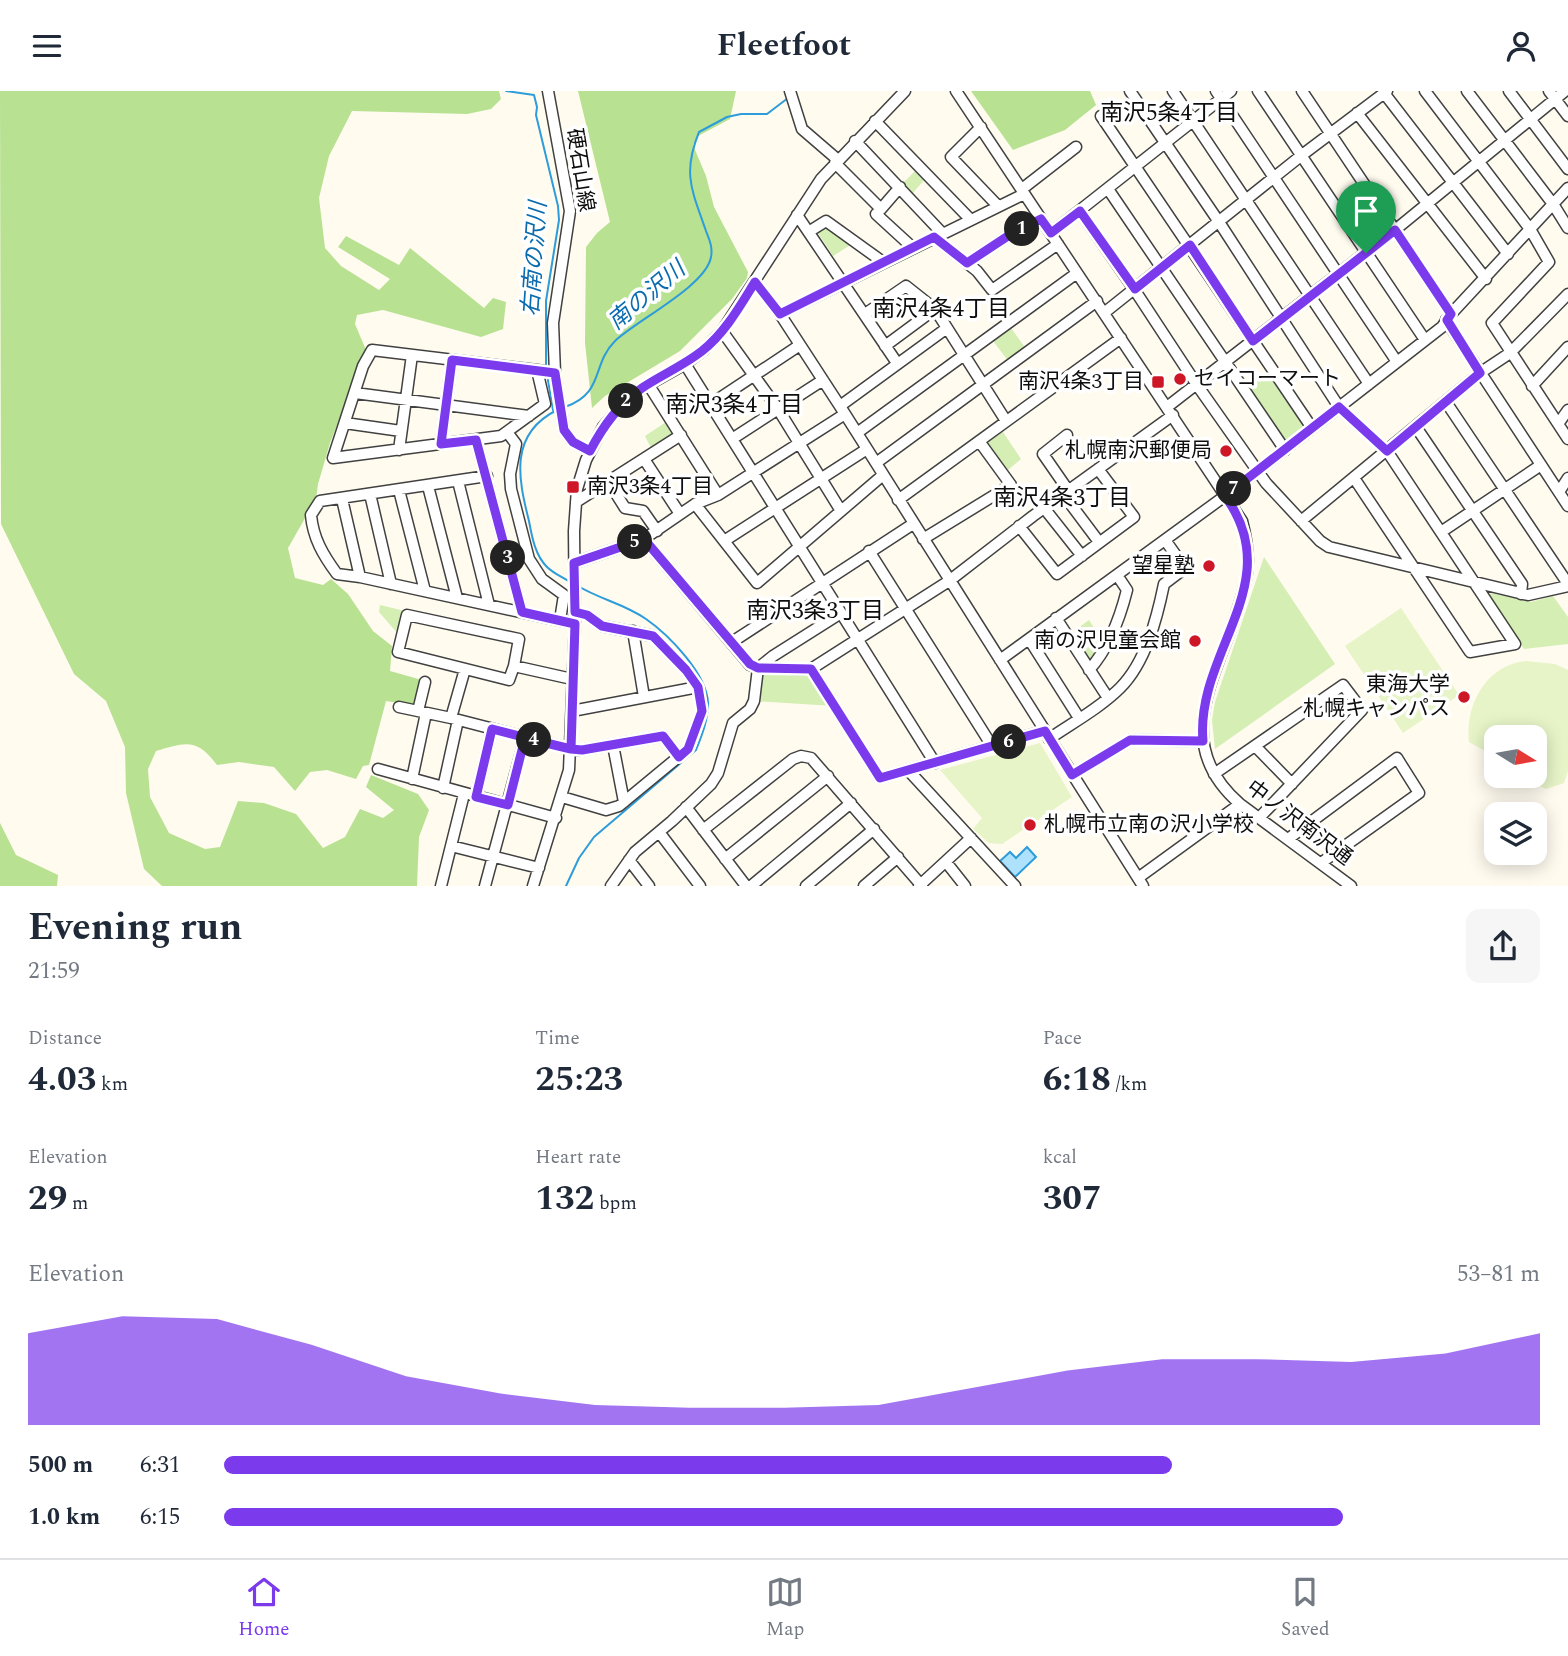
<!DOCTYPE html>
<html lang="en">
<head>
<meta charset="utf-8">
<style>
	body { margin:0; font-family:Spectral,"Noto Sans JP",serif; background:#f6f6f7; color:#1f2937; height:100vh; display:flex; flex-direction:column; font-size:26px; white-space:nowrap }
	* { box-sizing:border-box; margin:0 }
	p { font-size:23px; color:#747a83 }
	.icon { flex:none; width:38px; height:38px; fill:none; stroke:currentColor; stroke-width:2; stroke-linecap:round; stroke-linejoin:round }
	.map { position:relative; height:795px; overflow:hidden }
	.panel { display:flex; flex-direction:column; background:#fff; flex:1 }
	.panel>* { flex:none }
	.needle { width:46px; rotate:101deg }
	.fabs { position:absolute; left:1484px; top:634px; display:grid; gap:14px }
	.fabs a { display:grid; place-items:center; width:63px; height:63px; border-radius:14px; background:#fff; box-shadow:0 4px 18px #0003; font-size:35px }
	.pin { position:absolute; display:grid; place-items:center; width:60px; height:60px; color:#fff; margin:-72px -30px; border-radius:50% 50% 50% 0; rotate:-45deg; box-shadow:0 0 7px #0007 }
	.pin .icon { rotate:45deg }
	.km { position:absolute; width:35px; height:35px; margin:-18px; border-radius:50%; background:#222; color:#fff; font-size:19px; line-height:35px; text-align:center }
	.round { display:grid; place-items:center; flex:none; width:74px; height:74px; border-radius:14px; background:#f6f6f7 }
	.overview { display:flex; align-items:center; justify-content:space-between; height:119px; padding:0 28px }
	h1 { font-size:38px; font-weight:700; line-height:52px }
	.metrics { display:grid; grid-template-columns:repeat(3,1fr); gap:10px; height:119px; padding:7px 28px }
	.metrics div { display:grid; align-content:center }
	.metrics b { font-size:35px; font-weight:700 }
	.metrics small { font-size:19px; font-weight:400 }
	.metrics p { font-size:19px }
	.chart { height:196px; padding:14px 28px }
	.chart p { display:flex; justify-content:space-between }
	.chart svg { width:100%; height:126px; margin-top:7px; fill:#7c3aed; opacity:.7 }
	ul { padding:0 28px; list-style:none; font-size:23px }
	li { display:grid; grid-template-columns:112px 84px 1fr; align-items:center; height:52px }
	li i { height:18px; border-radius:9px; background:#7c3aed }
	header { display:flex; justify-content:space-between; align-items:center; height:91px; padding:0 28px; background:#fff; font-size:32px; font-weight:700 }
	.tab-bar { display:flex; justify-content:space-around; align-items:center; height:98px; border-top:2px solid #e0e1e3; background:#fff; font-size:19px; color:#747a83 }
	.tab-bar a { display:grid; justify-items:center; gap:4px }
	.tab-bar .on { color:#7c3aed }
	.map>svg:first-child { display:block }
	.green { fill:#d4eeb4 }
	.forest { fill:#b8e192 }
	.pitch { fill:#e6f4c7 }
	.water { fill:#aee2fc; stroke:#2d9cdb; stroke-width:2 }
	.lines { fill:none; stroke-linecap:round; stroke-linejoin:round }
	.stream { stroke:#2d9cdb; stroke-width:2 }
	.minor-casing { stroke:#414141; stroke-width:13 }
	.minor { stroke:#fff; stroke-width:10 }
	.route-casing { stroke:#fff; stroke-width:14 }
	.route { stroke:#7c3aed; stroke-width:9 }
	.poi-dot { fill:#cd1727; stroke:#fff; stroke-width:2.5 }
	.labels { text-anchor:middle; dominant-baseline:central; stroke-width:7; stroke-linejoin:round; paint-order:stroke }
	.street-label { font-size:21px; fill:#0e0e0e; stroke:#fff }
	.poi-label { font-size:21px; fill:#0e0e0e; stroke:#fff; text-anchor:end }
	.neighbourhood-label { font-size:23px; fill:#0e0e0e; stroke:#fff }
	.water-label { font-size:23px; font-style:italic; fill:#0a6cae; stroke:#fff }
</style>
</head>
<body>
<header><svg class="icon" aria-label="menu" viewBox="0 0 24 24"><path d="M4 6h16M4 12h16M4 18h16"/></svg>Fleetfoot<svg class="icon" aria-label="person" viewBox="0 0 24 24"><circle cx="12" cy="8" r="4"/><path d="M4 21q1-7 8-7t8 7"/></svg></header>
<div class="map">
<svg width="1568" height="795" viewBox="0 0 1568 795">
	<rect width="100%" height="100%" fill="#fffbef"/>
	<path class="green" d="M917,78L925,88L912,103L902,93Z
		M826,134L852,153L833,165L818,142Z
		M1011,237L1026,258L1009,271L993,250Z
		M1267,281L1303,335V339L1287,352L1283,351L1247,298Z
		M666,331L674,343L651,357L645,345Z
		M1003,341L1021,368L1008,379L987,353L989,350Z
		M1264,466L1335,573L1215,658L1212,629L1215,611Z
		M1491,502L1531,511L1553,505L1568,526V553L1524,558L1488,506Z
		M380,514L405,520L399,544L379,521Z
		M1089,529L1104,552L1089,574L1070,543Z
		M758,577L811,578L834,615L754,610Z"/>
	<path class="forest" d="M0,0H499L501,8L491,18L467,23L352,20L329,65L319,107L325,157L341,175L379,199L390,188L338,156L346,145L399,174L410,157L484,217L493,207L506,211L503,238L481,246L383,219L357,224L355,233L366,259L330,352L318,393L316,408L288,457L295,487L323,494L331,488L348,503L373,540L392,555L390,580L422,589L416,615L386,610L369,674L363,675L356,688L327,679L310,681L295,700L274,676L239,671L217,674C197,647 186,651 156,660L148,678L150,706L169,742L205,758L220,756L238,710L264,712L296,723L323,757L345,746L360,718L383,727L394,719L366,696L371,684L418,703L429,719L419,746L417,795H162L144,778L126,702L125,656L106,610L74,583L1,433Z
		M578,0H736L730,28L698,45L693,54L706,85L714,116L748,181L747,187L732,208L680,260L605,305L592,317L585,252L586,156L597,142L610,131Z
		M971,0H1090L1096,14L1065,39L1013,59Z
		M0,732L16,764L58,784L57,795H0Z"/>
	<path class="pitch" d="M1401,517L1459,604L1403,642L1345,555Z
		M1526,570L1555,573L1568,579V680L1564,692L1546,698L1516,684H1535V646H1496V666L1469,651C1465,614 1486,574 1526,570Z
		M1040,652L1072,706L1002,753L989,752L973,738L982,727L940,679Z"/>
	<path class="water" d="M1027,756L1036,766L1015,786L1000,770L1010,761L1016,767Z"/>
	<g class="lines">
		<path class="stream" d="M506,0L534,4L537,16L536,24L558,115L559,129L546,210V278
			M547,283L553,319
			M565,316C605,302 591,274 615,250C637,229 706,195 711,166C713,156 709,148 706,140C692,99 682,83 699,41L727,26L741,23H767L788,7
			M557,319C509,343 518,387 529,430C532,446 535,464 547,476C553,482 562,486 570,491
			M566,795L579,767L594,746L696,659C702,644 708,629 708,612C707,583 669,544 646,528C625,513 599,508 578,495"/>
		<g class="minor-casing">
			<path id="minor" d="M548,0L570,120L553,232L555,282L564,339L573,351L590,360
				M790,0L802,38L838,69
				M956,0L1242,430C1247,449 1250,468 1246,488C1231,567 1160,644 1240,713L1351,795
				M1130,0L1219,131L1339,316L1387,360L1515,553L1470,561L1354,387
				M1173,0L1369,293
				M1216,0L1397,271
				M1258,0L1425,249
				M1302,0L1451,223
				M1425,0L1530,138L1549,171L1492,232L1568,348
				M1467,0L1553,113L1568,137
				M1509,0L1568,78
				M1549,0L1568,25
				M1384,2L1508,163
				M1357,22L1486,188
				M1101,25L1312,337
				M875,30L970,128
				M981,36L951,66L998,115
				M855,50L942,142
				M835,72L881,118L900,96
				M1022,98L1076,56
				M1108,98L1285,359
				M881,118L876,123L912,156
				M1080,120L1134,198L1197,294L1266,392L1320,450L1329,456L1528,504L1568,495
				M797,124L897,272
				M810,140L826,130L883,171
				M1051,142L1231,0
				M934,146L977,180L992,199L1058,153
				M967,172L1011,143L1041,128
				M755,191L780,223L845,323L1143,795
				M1104,222L1302,64L1387,0
				M780,223L1024,103
				M865,223L906,195L935,218L1006,330
				M1446,229L1568,415
				M722,240L778,318L841,420
				M885,255L935,218
				M685,273L935,672
				M537,279L545,313L501,345L333,367L363,275L372,259L537,279L555,282
				M648,293L718,404
				M1532,295L1568,256
				M355,302L529,325
				M1446,311L1568,493
				M711,313L800,254
				M840,315L947,237
				M1167,316L1395,139L1565,0
				M345,332L401,340
				M1558,333L1568,319
				M1416,336L1522,493L1521,503
				M507,341L516,353L510,383L511,398L529,468L542,488L564,504L560,529
				M857,342L1077,182
				M1067,344L1043,363L1068,399
				M732,348L823,289
				M476,349L522,521
				M441,353L452,269
				M399,359L412,264
				M644,368L680,423
				M876,372L1097,210
				M458,390L489,514
				M608,390L625,417L643,420L657,440
				M428,395L457,507
				M399,399L425,500
				M1559,401L1568,387
				M370,403L391,493
				M1063,403L1099,451
				M342,408L360,486L575,533
				M898,409L1121,247
				M576,411L681,344
				M695,413L757,492L883,384
				M1044,417L1082,465
				M1301,430L1480,282L1510,262L1568,203
				M1019,435L1057,483L1134,426L1098,378
				M1441,441L1541,374
				M644,448L695,413L718,404L845,323
				M923,448L1011,394L979,350
				M724,450L867,358
				M869,460L992,655
				M574,472L644,448L750,574L758,577L754,610L750,618L733,632L718,682L711,693L672,730L635,761L611,795
				M360,486L337,483C323,464 313,447 311,424L320,410L487,385
				M1056,527L1108,607
				M633,540L644,606
				M1029,548L1079,627
				M732,551L913,433
				M1000,569L1225,405L1442,236L1451,223L1568,97
				M514,575L519,548L407,524L398,561L509,589L514,575L572,588
				M758,577L811,578L949,490L1033,425L1173,324
				M758,577L773,565L841,522
				M811,578L880,687L1044,640
				M1089,579C1109,557 1120,527 1127,499L1117,484
				M399,616L451,627L571,658L582,659L663,645L679,666
				M418,620L425,591
				M572,620L698,596
				M451,627L465,578
				M1049,648C1072,632 1100,617 1120,597C1146,571 1157,527 1164,493L1185,477L1165,449
				M613,654L624,711
				M1255,655L1292,693
				M378,678L556,727
				M908,679L1015,795
				M1214,683L1343,594L1362,619L1259,727
				M1072,684L1130,649L1203,650
				M412,688L426,622
				M443,697L458,629
				M476,706L492,638
				M562,706L606,719L619,715L688,658L702,620L701,609L698,596L686,579L653,545L602,535L587,524L575,521
				M686,716L746,795
				M703,739L793,668L801,665L811,667L922,795
				M659,741L700,795
				M1288,748L1397,667L1419,702L1321,772
				M451,755L539,777
				M725,768L828,685
				M629,769L649,795
				M946,771L965,795
				M1138,787L1240,713
				M441,795L464,703
				M485,795L525,647
				M533,795L569,679L575,533L574,440L577,398L586,369L603,336L620,316L639,299L685,273L705,258L722,240L821,88L905,0
				M751,795L851,712
				M806,795L874,738
				M864,795L898,766
				M919,795L971,747"/>
		</g>
		<use href="#minor" class="minor"/>
	</g>
	<g class="lines">
		<g class="route-casing">
			<path id="route" d="M1366,162L1253,250L1190,154L1135,198L1080,120L1051,142L1041,128L1011,143L967,172L934,146L780,223L755,191C740,215 725,242 702,260C683,275 661,284 642,297C618,314 603,335 590,360L573,351L564,339L555,282L452,269L441,353L476,349L522,521L575,533L571,658L525,647L508,714L476,706L492,638L571,658L582,659L663,645L679,666L688,658L702,620L698,596L686,579L653,545L602,535L587,524L575,521L574,472L644,448L750,573L758,577L811,578L880,687L1045,640L1072,684L1130,649L1203,650C1195,561 1289,492 1225,405L1339,316L1387,360L1480,282L1447,229L1451,223L1395,139L1366,162"/>
		</g>
		<use href="#route" class="route"/>
	</g>
	<g class="poi-dot">
		<circle cx="1180" cy="288" r="7"/>
		<rect x="1151" y="284" width="14" height="14" rx="3.5"/>
		<circle cx="1226" cy="360" r="7"/>
		<rect x="566" y="389" width="14" height="14" rx="3.5"/>
		<circle cx="1209" cy="475" r="7"/>
		<circle cx="1195" cy="550" r="7"/>
		<circle cx="1464" cy="606" r="7"/>
		<circle cx="1030" cy="734" r="7"/>
	</g>
	<g class="labels">
		<g class="street-label">
			<text transform="translate(580 79) rotate(81)">硬石山線</text>
			<text transform="translate(1299 732) rotate(37)">中ノ沢南沢通</text>
		</g>
		<g class="poi-label">
			<text x="1194" y="288" text-anchor="start">セイコーマート</text>
			<text x="1144" y="291">南沢4条3丁目</text>
			<text x="1212" y="360">札幌南沢郵便局</text>
			<text x="587" y="396" text-anchor="start">南沢3条4丁目</text>
			<text x="1195" y="475">望星塾</text>
			<text x="1181" y="550">南の沢児童会館</text>
			<text x="1450" y="594">東海大学<tspan x="1450" dy="24">札幌キャンパス</tspan></text>
			<text x="1044" y="734" text-anchor="start">札幌市立南の沢小学校</text>
		</g>
		<g class="neighbourhood-label">
			<text x="1169" y="22">南沢5条4丁目</text>
			<text x="941" y="218">南沢4条4丁目</text>
			<text x="734" y="314">南沢3条4丁目</text>
			<text x="1062" y="407">南沢4条3丁目</text>
			<text x="815" y="520">南沢3条3丁目</text>
		</g>
		<g class="water-label">
			<text transform="translate(535 168) rotate(-86)">右南の沢川</text>
			<text transform="translate(647 205) rotate(-40)">南の沢川</text>
		</g>
	</g>
</svg>
<div class="fabs">
<a><svg class="needle" viewBox="-14 -14 28 28"><path d="M0-13l5 13h-10z" fill="#e53935"/><path d="M0 13l5-13h-10z" fill="#747a83"/></svg></a>
<a><svg class="icon" aria-label="layers" viewBox="0 0 24 24"><path d="M12 4l9 5-9 5-9-5zM3 14l9 5 9-5"/></svg></a>
</div>
<div class="pin" style="left:1366px;top:162px;background:#1e9e55"><svg class="icon" aria-label="arrive" viewBox="0 0 24 24"><path d="M6 21V4h12l-3 4 3 4H6"/></svg></div>
<b class="km" style="left:1022px;top:138px">1</b>
<b class="km" style="left:626px;top:310px">2</b>
<b class="km" style="left:508px;top:467px">3</b>
<b class="km" style="left:534px;top:649px">4</b>
<b class="km" style="left:635px;top:451px">5</b>
<b class="km" style="left:1009px;top:651px">6</b>
<b class="km" style="left:1234px;top:398px">7</b>
</div>
<section class="panel">
<div class="overview"><div><h1>Evening run</h1><p>21:59</p></div><a class="round"><svg class="icon" aria-label="share" viewBox="0 0 24 24"><path d="M12 15V3M7 8l5-5 5 5M5 13v7h14v-7"/></svg></a></div>
<div class="metrics">
<div><p>Distance</p><b>4.03<small> km</small></b></div>
<div><p>Time</p><b>25:23</b></div>
<div><p>Pace</p><b>6:18<small> /km</small></b></div>
</div>
<div class="metrics">
<div><p>Elevation</p><b>29<small> m</small></b></div>
<div><p>Heart rate</p><b>132<small> bpm</small></b></div>
<div><p>kcal</p><b>307</b></div>
</div>
<div class="chart"><p><span>Elevation</span>53–81 m</p>
<svg viewBox="0 0 160 44" preserveAspectRatio="none"><path d="M0 44V12L10 6L20 7L30 16L40 27L50 33L60 37L70 38L80 38L90 37L100 31L110 25L120 21L130 21L140 22L150 19L160 12V44z"/></svg>
</div>
<ul>
<li><b>500 m</b>6:31<i style="width:72%"></i></li>
<li><b>1.0 km</b>6:15<i style="width:85%"></i></li>
</ul>
</section>
<nav class="tab-bar">
<a class="on"><svg class="icon" aria-label="home" viewBox="0 0 24 24"><path d="M3 11l9-7 9 7M6 9v11h12V9"/></svg>Home</a>
<a><svg class="icon" aria-label="map" viewBox="0 0 24 24"><path d="M3 6l6-2 6 2 6-2v14l-6 2-6-2-6 2zM9 4v14M15 6v14"/></svg>Map</a>
<a><svg class="icon" aria-label="saved" viewBox="0 0 24 24"><path d="M7 4h10v16l-5-4-5 4z"/></svg>Saved</a>
</nav>
</body>
</html>
